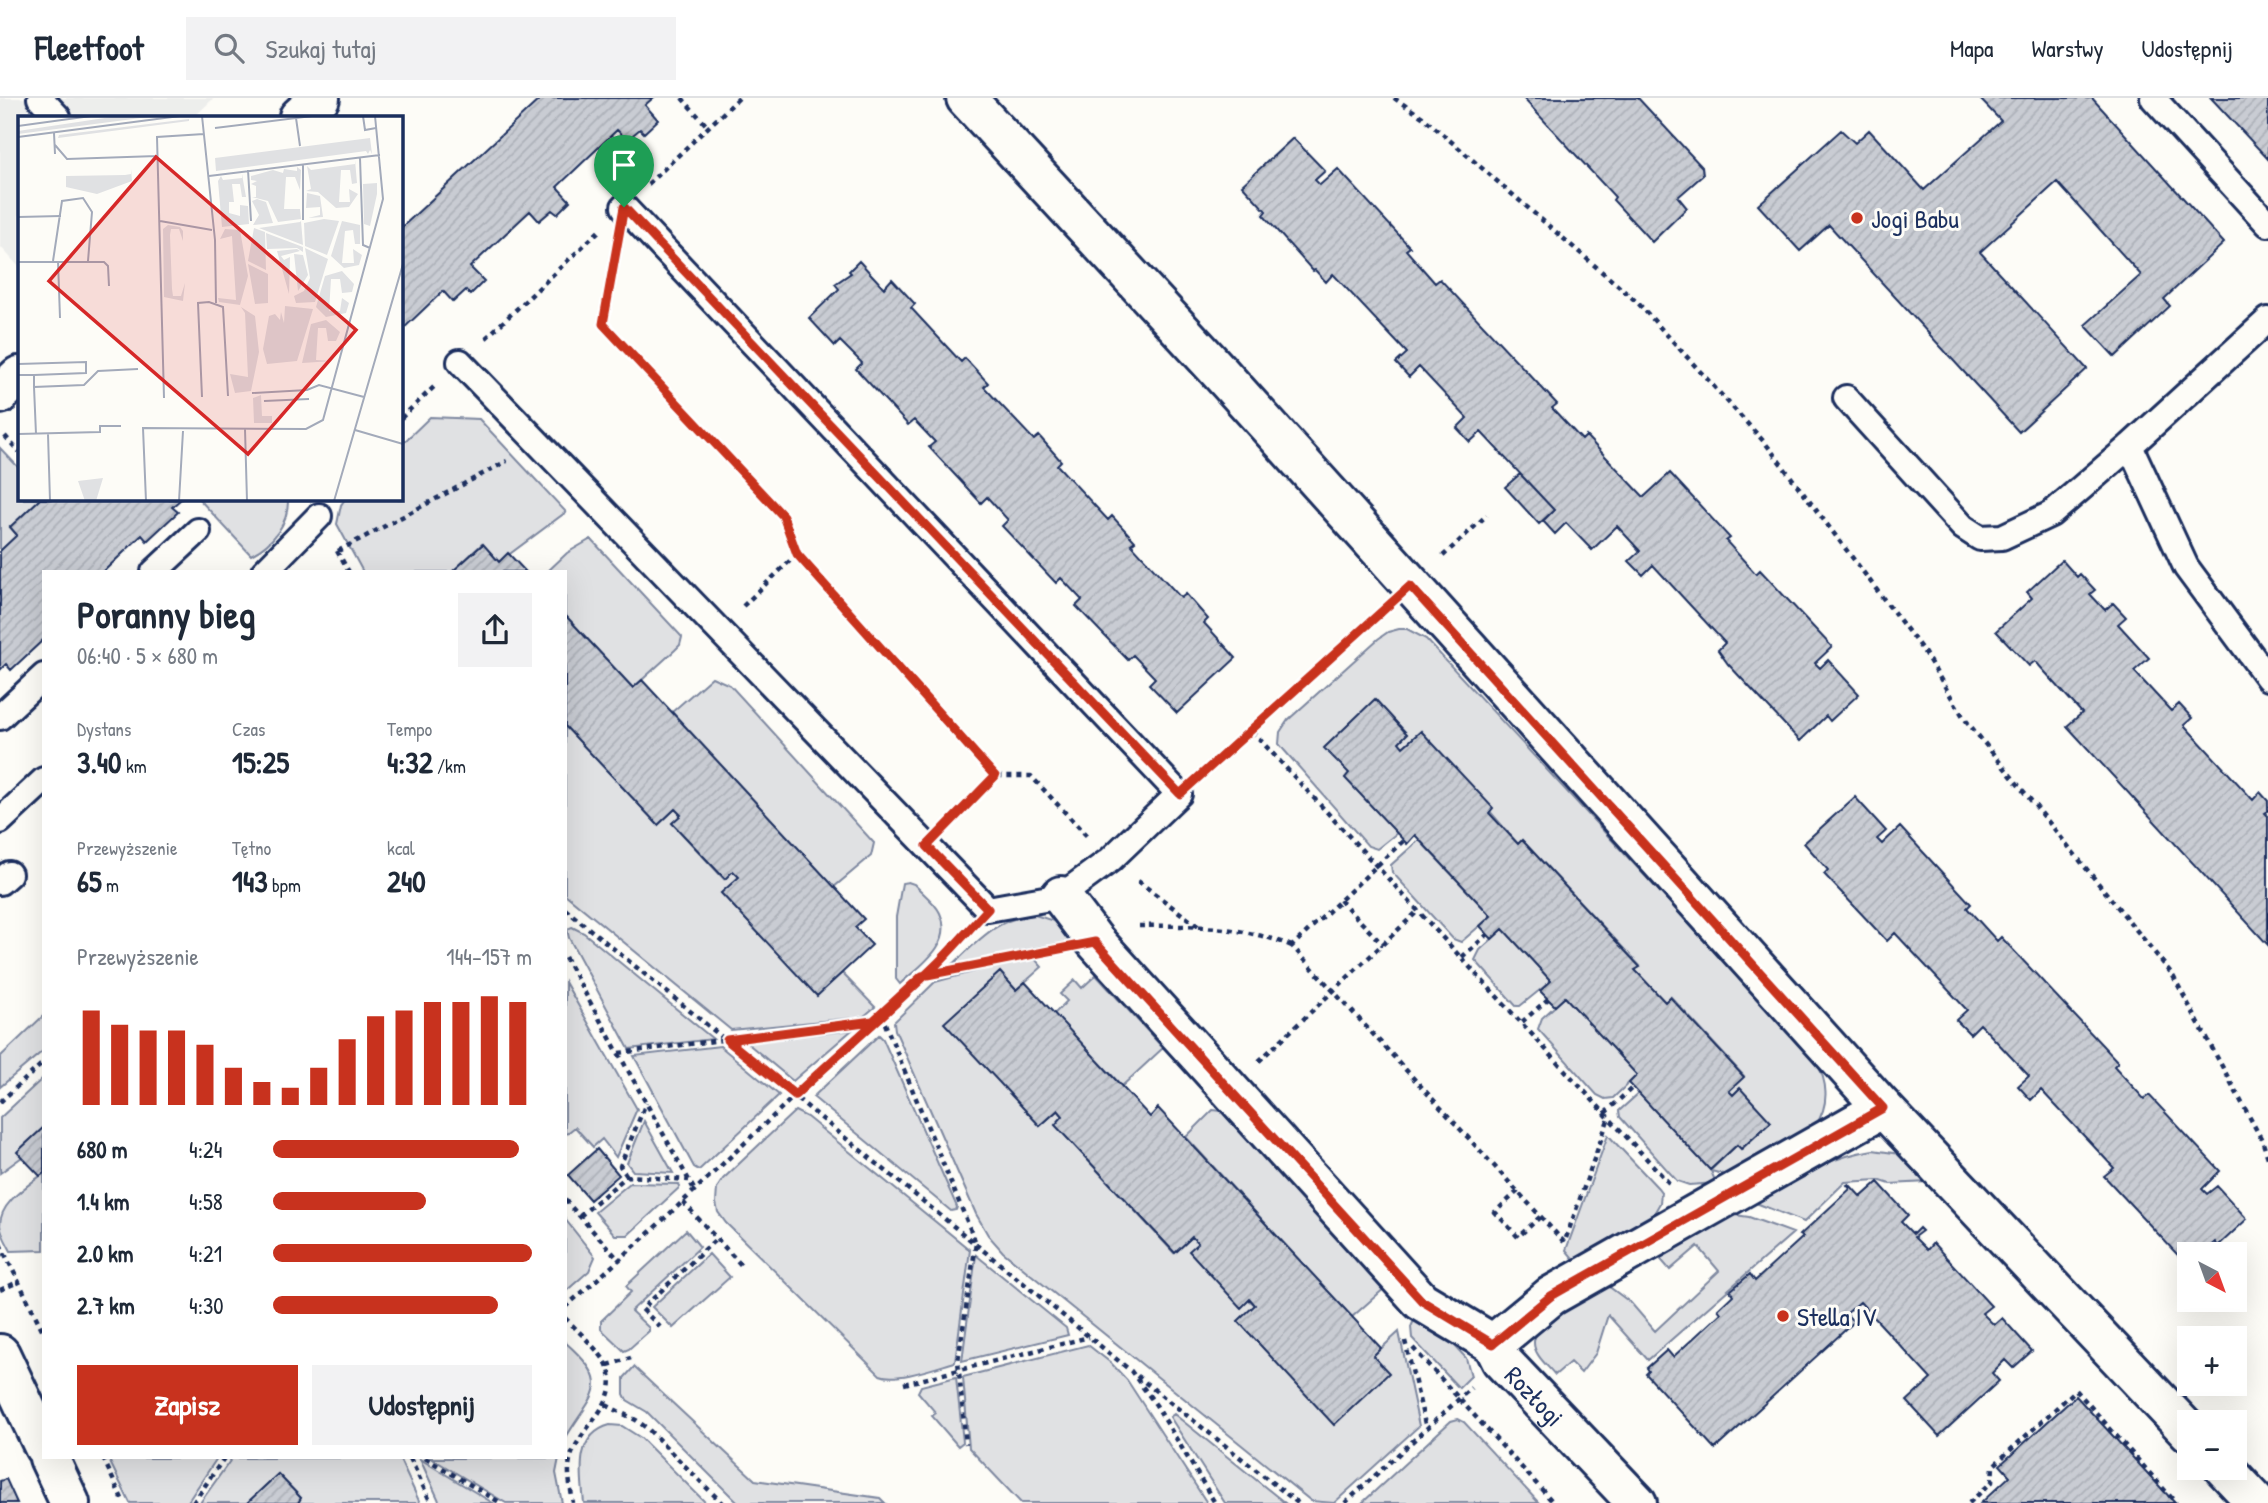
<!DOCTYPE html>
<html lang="pl">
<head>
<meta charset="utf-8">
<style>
	body { margin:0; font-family:"Patrick Hand",sans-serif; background:#f2f2f3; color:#1f2937; height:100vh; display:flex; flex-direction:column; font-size:26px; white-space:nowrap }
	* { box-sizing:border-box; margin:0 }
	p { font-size:23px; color:#747a83 }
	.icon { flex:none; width:38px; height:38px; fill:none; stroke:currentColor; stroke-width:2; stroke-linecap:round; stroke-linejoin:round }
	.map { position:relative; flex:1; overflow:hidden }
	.sheet { position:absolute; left:42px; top:472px; width:525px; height:889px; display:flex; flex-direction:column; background:#fff; border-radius:0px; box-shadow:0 7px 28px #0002 }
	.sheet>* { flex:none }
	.needle { width:46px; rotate:139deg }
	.buttons { position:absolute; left:2177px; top:1144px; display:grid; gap:14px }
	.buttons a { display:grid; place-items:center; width:70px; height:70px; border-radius:0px; background:#fff; box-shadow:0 7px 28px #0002; font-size:35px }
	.pin { position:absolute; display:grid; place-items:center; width:60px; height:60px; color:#fff; margin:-72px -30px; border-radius:50% 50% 50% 0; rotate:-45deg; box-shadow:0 0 7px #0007 }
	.pin .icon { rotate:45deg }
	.round { display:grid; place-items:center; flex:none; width:74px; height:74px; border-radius:0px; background:#f2f2f3 }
	.headline { display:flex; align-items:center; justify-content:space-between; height:119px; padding:0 35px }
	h1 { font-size:38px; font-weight:700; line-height:52px }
	.metrics { display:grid; grid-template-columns:repeat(3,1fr); gap:10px; height:119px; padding:7px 35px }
	.metrics div { display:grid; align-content:center }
	.metrics b { font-size:30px; font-weight:700 }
	.metrics small { font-size:19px; font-weight:400 }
	.metrics p { font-size:19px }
	.chart { height:196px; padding:14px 35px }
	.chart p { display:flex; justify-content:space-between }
	.chart svg { width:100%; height:126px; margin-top:7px; stroke:#c8321e; stroke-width:6 }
	.action { display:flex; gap:14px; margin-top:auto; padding:14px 35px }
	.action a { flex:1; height:80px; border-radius:0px; background:#c8321e; color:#fff; font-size:28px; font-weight:700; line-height:80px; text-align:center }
	.action a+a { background:#f2f2f3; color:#1f2937 }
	ul { padding:0 35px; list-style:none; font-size:23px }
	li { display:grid; grid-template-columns:112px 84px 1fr; align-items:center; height:52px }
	li i { height:18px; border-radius:9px; background:#c8321e }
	header { display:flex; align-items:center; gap:42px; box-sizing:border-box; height:98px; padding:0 35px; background:#fff; border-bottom:2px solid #e0e1e3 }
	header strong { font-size:33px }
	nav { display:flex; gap:38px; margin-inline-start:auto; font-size:24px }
	.search { width:490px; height:63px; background:#f2f2f3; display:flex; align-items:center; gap:18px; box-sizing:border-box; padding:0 24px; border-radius:0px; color:#747a83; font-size:26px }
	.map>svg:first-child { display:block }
	.built { fill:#edeeec }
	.green { fill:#e0e1e3; stroke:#7e88a0; stroke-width:2 }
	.building { fill:url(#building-hatch); stroke:#1b2f5e; stroke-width:2 }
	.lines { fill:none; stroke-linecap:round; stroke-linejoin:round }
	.lane-casing { stroke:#1b2f5e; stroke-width:30 }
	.street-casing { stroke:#1b2f5e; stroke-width:44 }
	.path { stroke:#1b2f5e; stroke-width:4.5; stroke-dasharray:5 5; stroke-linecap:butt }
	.lane { stroke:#fdfcf7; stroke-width:24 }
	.street { stroke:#fdfcf7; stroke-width:38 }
	.route-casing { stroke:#fff; stroke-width:14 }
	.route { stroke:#c8321e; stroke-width:9 }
	.poi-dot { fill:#c8321e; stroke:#fdfcf7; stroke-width:2.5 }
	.labels { text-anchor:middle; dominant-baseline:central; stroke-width:6; stroke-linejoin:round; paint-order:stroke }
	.poi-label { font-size:26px; fill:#1b2f5e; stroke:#fdfcf7; text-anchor:start }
	.street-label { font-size:26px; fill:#1b2f5e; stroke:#fdfcf7 }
	.inset-road { fill:none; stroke:#a3aaba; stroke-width:2 }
	.view { fill:#d62828; fill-opacity:0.15; stroke:#d62828; stroke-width:3.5 }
	.inset-edge { fill:none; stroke:#1b2f5e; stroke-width:3.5 }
</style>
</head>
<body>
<header>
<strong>Fleetfoot</strong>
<div class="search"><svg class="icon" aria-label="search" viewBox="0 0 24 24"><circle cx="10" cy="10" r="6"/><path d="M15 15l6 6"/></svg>Szukaj tutaj</div>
<nav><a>Mapa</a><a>Warstwy</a><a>Udostępnij</a></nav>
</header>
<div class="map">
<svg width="2268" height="1405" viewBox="0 0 2268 1405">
	<defs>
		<pattern id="building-hatch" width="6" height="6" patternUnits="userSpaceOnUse" patternTransform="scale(1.75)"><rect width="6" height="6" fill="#c9ccd3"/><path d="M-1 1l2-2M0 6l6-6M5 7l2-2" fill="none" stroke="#acb0b8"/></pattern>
	</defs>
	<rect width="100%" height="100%" fill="#fdfcf7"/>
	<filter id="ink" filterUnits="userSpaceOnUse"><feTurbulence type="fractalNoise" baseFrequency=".0143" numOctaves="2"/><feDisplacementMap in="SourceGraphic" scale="14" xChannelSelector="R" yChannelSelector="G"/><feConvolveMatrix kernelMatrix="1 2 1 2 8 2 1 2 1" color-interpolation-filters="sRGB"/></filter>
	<g filter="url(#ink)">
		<path class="built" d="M0,0H214L194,19H19V169L0,148Z"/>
		<path class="green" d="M430,319L479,321L566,414L499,464L482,446L452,474H363L337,426L341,407L345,401H401V347Z
			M0,350L19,370V401H40L10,429L17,437L0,453Z
			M199,401H288C289,425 273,446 251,457Z
			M591,441L682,539L680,547L675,552L633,590L565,517V474H547L567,455Z
			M1399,531H1407L1426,541L1815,962C1828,983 1830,1007 1815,1028L1731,1078L1711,1073L1716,1085L1689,1087L1677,1083L1620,1019L1619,1013L1639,995L1711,1072L1737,1047L1742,1051L1771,1024L1739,991L1733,997L1729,993L1744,978L1671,899L1665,904L1635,872L1640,868L1522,742L1518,746L1421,633L1403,649L1399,644L1407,636L1375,602L1325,649L1349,675L1345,680L1397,735L1377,751L1368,748L1284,652L1279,646L1280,634L1288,622L1378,541L1388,534Z
			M712,579L730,587L874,745L871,758L834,789L672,614Z
			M565,628L658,727L675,711L681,717L672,725L724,781L733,773L739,779L721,795L817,897L842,875L875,909L863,919L731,932L565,796Z
			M1419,742L1491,818L1461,844L1453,841L1392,774L1391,767Z
			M908,784L914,786C922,795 935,804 940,815C955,846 919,868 900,886L896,881V819L902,785Z
			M1035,817L1060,825L1074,843L1027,852L947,872C976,846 994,820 1035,817Z
			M572,829L584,835L713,941L629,951L569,840L567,831Z
			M1503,831L1551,883L1520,908H1516L1475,862L1480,852Z
			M1028,859L1035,861L1042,869L1016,892L1000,875L1040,1028L1058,1012L1063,1018L1055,1027L1174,1155L1192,1139L1198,1145L1190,1153L1255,1207L1238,1223L1334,1326L1373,1258L1399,1234L1419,1328L1334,1405L1311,1403L1003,1154L988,1137L976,1116L895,932L894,924L935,884Z
			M1096,877L1163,950L1122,988L1054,916L1067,903L1060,896L1075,882L1082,890Z
			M565,884L637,1011L616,1059L602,1041L593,1049L575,1029L565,1037Z
			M1565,899L1637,977L1613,1000L1605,1001L1597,997L1538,931L1542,920Z
			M44,917V952L0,989V959Z
			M852,932L793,983L746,944Z
			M879,937L883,941L957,1109L956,1112L951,1113L813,999Z
			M720,948L779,997L699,1072L694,1069L634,958Z
			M44,979V1029L18,1053L22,1059L0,1075V1020Z
			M1213,1012L1222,1013L1386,1189L1352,1219L1186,1039Z
			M795,1013L807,1019L970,1152L955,1264C937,1269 897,1284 880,1277L726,1125L718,1114L716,1105L717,1090L723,1081Z
			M644,1023L673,1075L633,1073L627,1065Z
			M1608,1037L1658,1090L1661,1094L1660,1105L1652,1119L1576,1164L1566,1152Z
			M1873,1052L1900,1056L1927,1084L1890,1086L1878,1082L1845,1084L1804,1124L1751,1103C1791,1082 1828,1059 1873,1052Z
			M44,1075V1152L11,1153C7,1145 1,1136 0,1127C0,1104 28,1088 44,1075Z
			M630,1085L679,1086L680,1089L628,1137H615L595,1114Z
			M1728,1116L1749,1119L1793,1135L1648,1262L1608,1217L1596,1255L1581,1275L1570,1264L1555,1277C1548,1268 1534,1257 1534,1245C1533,1225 1587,1197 1604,1185L1631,1205L1655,1233L1719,1173L1698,1148L1670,1172L1657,1157Z
			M565,1121L595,1159L589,1173L565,1194Z
			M686,1132L700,1149L631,1213L649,1230V1233L629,1251L624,1253L601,1231V1223L631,1194L626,1188Z
			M709,1156L730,1179L673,1230L652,1209Z
			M976,1157L1066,1230L1068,1237L962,1263Z
			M1415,1220L1431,1222L1466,1260L1471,1278L1459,1290L1412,1240L1411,1229Z
			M565,1244C616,1289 592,1294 565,1341Z
			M1088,1247L1111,1265L1127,1282L1207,1405H1021L969,1350L963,1279Z
			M634,1269L755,1382L880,1400L885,1405H738L647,1314L627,1302L624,1296V1280Z
			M956,1279L963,1344L958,1348L932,1318L936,1315L918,1294L921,1288Z
			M1174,1316L1285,1405H1225L1170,1319Z
			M1458,1321L1464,1324L1539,1405H1362L1451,1323Z
			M610,1327L622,1328L641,1340L706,1405H584C581,1376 574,1337 610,1327Z
			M108,1360H217L187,1405H130Z
			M232,1360H399L420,1405H298L301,1400L278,1376L247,1405H200Z
			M431,1360H559L556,1375L562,1405H506Z
			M420,1361L493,1405H440Z"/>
		<path class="building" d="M541,0H653L645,7L658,22L644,35L640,31L627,42L617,32L557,89L570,103L557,116L552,112L539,123L530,113L470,169L484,183L470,197L466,192L453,204L443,193L401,233V130Z
			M1523,0H1638L1702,69L1703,77L1678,99L1687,110L1652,144L1613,102L1615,99Z
			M1979,0H2092L2224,145L2164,201L2170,208L2115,259L2085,227L2141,177L2057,84L1980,154L2087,271L2019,334L1829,127L1800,153L1758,107L1841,32L1855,45L1869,32L1924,92L2001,23Z
			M2211,0H2268V61Z
			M1293,40L1325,73L1315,82L1320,87L1338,71L1410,149L1406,152L1435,185L1440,181L1557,306L1552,310L1582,342L1586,338L1644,399L1670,375L1730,440L1726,443L1756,476L1760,472L1832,549L1815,565L1820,570L1828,562L1859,596L1830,623L1826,618L1800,643L1728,566L1718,552L1725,545L1653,467L1643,477L1629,463L1640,453L1617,428L1592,452L1566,425L1555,436L1543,423L1554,412L1481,334L1470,344L1457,330L1467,320L1419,269L1409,279L1396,265L1407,255L1333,176L1326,184L1315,172L1313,173L1263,117L1266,113L1242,87Z
			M859,163L884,190L892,181L915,206L911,210L961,264L965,260L988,285L984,289L1034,342L1039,338L1061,363L1057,367L1108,422L1112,418L1135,443L1131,446L1181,500L1186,496L1208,521L1204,525L1236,560L1177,615L1149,586L1155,580L1133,557L1128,562L1076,508L1082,502L1061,480L1056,485L1002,428L1008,422L987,399L981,405L929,349L935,344L914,322L908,327L856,271L862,265L840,243L835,248L809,220L839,191L835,186L851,175L849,173Z
			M1520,376L1554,412L1539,426L1505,389Z
			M40,401H181L172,409L178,414L147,443L142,437L103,474H44V541L11,572L6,566L0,572V453L17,437L10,429Z
			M483,446L499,464L508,455L526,474H452Z
			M2062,462L2077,479L2080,476L2095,492L2090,496L2105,512L2113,505L2126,519L2118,526L2149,560L2134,573L2171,613L2179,606L2192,620L2184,627L2253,702L2260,694L2268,703V713L2265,715L2268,718V847L2067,628L2082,615L2035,563L2029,568L1996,533L2032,500L2027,494Z
			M565,517L633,590L642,582L864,821L855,829L872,847L817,898L721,795L739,779L733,773L725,781L672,725L681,717L675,711L658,727L565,628Z
			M1375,601L1407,636L1399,644L1403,649L1421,633L1493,710L1489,715L1518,746L1522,742L1640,869L1635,872L1665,904L1670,899L1744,979L1729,993L1733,997L1740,990L1771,1024L1741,1051L1737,1047L1710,1072L1629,985L1637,977L1565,899L1555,908L1540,893L1551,883L1503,831L1492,841L1480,828L1491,818L1415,737L1407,746L1345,680L1349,675L1324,650Z
			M1855,699L1886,733L1877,741L1882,746L1900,729L1971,806L1967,810L1997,843L2001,839L2118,964L2114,968L2144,1001L2149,997L2220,1073L2202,1091L2207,1096L2217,1088L2247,1121L2218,1148L2215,1144L2201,1157H2189L2188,1168L2104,1078L2114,1070L2041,992L2031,1002L2018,988L2029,978L1980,926L1970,936L1956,922L1967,912L1895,835L1887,843L1824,776L1828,772L1804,745Z
			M1000,874L1016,892L1025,884L1150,1019L1158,1010L1381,1250L1373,1258L1389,1275L1334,1327L1238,1223L1255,1207L1250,1201L1241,1210L1189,1153L1198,1145L1192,1139L1175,1155L1055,1027L1063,1018L1058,1012L1040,1028L944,925Z
			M44,1029V1075L40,1078L17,1054Z
			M597,1051L619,1077L590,1102L568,1077Z
			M1878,1084L1908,1117L1901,1124L1913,1136L1919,1130L1922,1133L1914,1139L1927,1152L1933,1145L1991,1208L1982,1215L1994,1227L2002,1220L2032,1253L2013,1270L2005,1262L1992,1275L1999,1283L1939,1338L1907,1303L1931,1281L1860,1204L1846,1216L1854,1224L1715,1351L1646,1276L1649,1273L1647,1270L1667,1252L1673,1259L1721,1215L1718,1211L1733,1197L1730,1193L1750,1176L1755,1183L1803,1139L1800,1137L1850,1091L1847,1087L1849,1086L1861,1099Z
			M2076,1298L2175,1405H1981L2010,1378L2000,1367Z
			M278,1376L301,1400L298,1405H247Z
			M6,1381L17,1405H0V1383Z"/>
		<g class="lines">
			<g class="lane-casing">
				<path id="lane" d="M40,0L58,19
					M2153,0L2268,126
					M460,264L988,811L1061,798L1110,762L1179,696L624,109
					M1846,300L1963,429L1980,440L2002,439L2051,416L2130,348L2268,222
					M2130,348L2186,469L2268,580
					M154,474L198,433
					M264,474L319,418
					M0,619L44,578
					M0,723L44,682
					M0,784L9,776"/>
			</g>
			<g class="street-casing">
				<g id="street">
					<path d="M966,0L1214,268L1883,1010L2189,1334"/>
					<path d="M299,19L320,0"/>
					<path d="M0,296L19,278"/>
					<path id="s1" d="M1061,798L1095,843L1421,1203L1493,1246L1501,1262L1637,1405"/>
					<path d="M1493,1246L1551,1198L1883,1010"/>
					<path d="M0,1256L44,1349"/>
					<path d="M49,1360L70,1405"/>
					<path d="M2224,1370L2257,1405"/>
				</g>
			</g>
			<path class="path" d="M682,0L708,29
				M1394,0L1424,20L1638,205L1766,346L1924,554L1964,620L2172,876L2262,1042L2268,1060
				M648,86L739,0
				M616,151L603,226L784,418L797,456L995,678H1031L1087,738
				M486,240L599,133
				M401,320L436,287
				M5,338L19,354
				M337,453L349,474
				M338,453L507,363
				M1443,458L1487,417
				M743,508L797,456
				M1252,633L1669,1085
				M1204,674L1382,514
				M952,722L995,678
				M1403,743L1292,848L1564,1144
				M1138,783L1199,829
				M1340,802L1383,847
				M565,811L1131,1273L1156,1307L1215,1405
				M1139,828C1190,827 1244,828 1292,848
				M565,859L695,1093
				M1462,859L1488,836
				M923,878L1048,853
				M881,916L976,1145L958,1263L966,1346
				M1522,924L1548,901
				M619,955L871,923
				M1259,963L1419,812
				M0,1004L44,964
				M1605,1015L1633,989
				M627,1078L620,1068L646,1005
				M1518,1093L1495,1114L1518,1139L1541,1118
				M565,1102L620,1163
				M683,1104L742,1168
				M580,1118L627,1078L689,1082
				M1566,1140L1609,1019
				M0,1146L44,1235
				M0,1192L18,1184
				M565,1209C648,1139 725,1063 804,989C858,937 915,889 966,834
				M565,1220C575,1230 604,1257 608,1269C622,1306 578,1329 570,1362C567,1376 571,1391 573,1405
				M660,1229L642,1211L717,1140
				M1405,1243L1426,1330
				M1413,1250L1554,1405
				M608,1267L631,1260
				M1137,1278L1298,1405
				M904,1286L1089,1239
				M606,1307L636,1322L648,1331L722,1405
				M103,1360L124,1405
				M410,1360L431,1405
				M425,1360L501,1405
				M193,1405L224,1360
				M1345,1405L1471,1290
				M1969,1405L1992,1384L1993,1368L2076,1292L2176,1405"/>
			<use href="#lane" class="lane"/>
			<use href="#street" class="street"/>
		</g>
	</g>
	<g class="lines" filter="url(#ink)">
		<g class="route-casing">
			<path id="route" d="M624,109L603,226L783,418L797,456L995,678L927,748L988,811C971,829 955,848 937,866C891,911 842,953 795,997L727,942L873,923L922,878L1095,844L1422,1203L1493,1246L1551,1198L1883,1010L1410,488L1180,696L624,109"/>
		</g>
		<use href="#route" class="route"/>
	</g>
	<g class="poi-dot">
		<circle cx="1857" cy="120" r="7"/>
		<circle cx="1783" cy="1218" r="7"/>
	</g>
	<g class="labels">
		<g class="poi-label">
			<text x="1871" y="120">Jogi Babu</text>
			<text x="1797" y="1218">Stella IV</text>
		</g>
		<g class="street-label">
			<text stroke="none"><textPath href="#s1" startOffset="693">Rozłogi</textPath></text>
		</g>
	</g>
	<g transform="translate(18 18)">
		<rect width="385" height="385" fill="#fdfcf7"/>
		<path d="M100,0H138L0,18V15ZM171,3V5L40,22L41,19ZM352,22L354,38L352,34L350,38L348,35L198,55L197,42ZM337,44L339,67L334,68L332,54H323L321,86H332L331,73L340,78L331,91L318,92L300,76L288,75L293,73L289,50L293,54L337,48ZM279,51L283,54L282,74L277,61H268L266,93H282L283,103L260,106L250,85L234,81H238V70L233,68L239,65L233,64V60L255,54L265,57L266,53L279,55ZM113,53L114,65L79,78L48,71V60L107,59L113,58ZM224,58L228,81H224L222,68H214L216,86H211V97L222,100V89L230,90L231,108L204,111L200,65L203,60L205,64L224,62ZM359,67V78L352,110L346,108L345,68ZM289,77L302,80L305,101L290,102L302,99V91L288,92ZM239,83L248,86L255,107L235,109L241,99L234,85ZM306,103L321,105L309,139L287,130L286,107ZM283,105L285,129L241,112L282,106ZM324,105L342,109V128H337L335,114L327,115L324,147H336L335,133L344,139L341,149L326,152L313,140ZM150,109L162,111L165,115V125L161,113H153L152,119L154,173L155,180H163L167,167L165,185L146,181L145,113ZM236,112L247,116L248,154L230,145ZM207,113L222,114L230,160L222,189L201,186L200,182L218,184L214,120L202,123ZM248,117L285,131V136L279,132L249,133ZM287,132L310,143L297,186L278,187L276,180L286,175L292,162ZM279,133L282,135L263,140L266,144L272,141L271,178L259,135ZM276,138L285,139L290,159L280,175ZM230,148L250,158V187L237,188ZM324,155L336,168L334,176L324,177L322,163H313L311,195H322L324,182L331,187L328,197L308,201L298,191L307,160ZM267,190L295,193L279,245L249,248L245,233L251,200L257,198L262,204L263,196L266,207ZM223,191L237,200L241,236L233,275L217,277L212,258L230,261L227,197ZM308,204L322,216L318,225H310L308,212H300L298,244L315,245L284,247L293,208ZM243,279L244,300H254V307H236L235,282ZM85,362L78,385H67L60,365Z" fill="#e0e1e3"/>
		<path class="inset-road" d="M184,0L197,124L198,187M345,0L347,14L358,12M278,2L282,30M0,10L73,0M197,12L294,0M36,17L37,38M0,21L162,0M37,29L49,43L139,40M342,42L345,129L352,132M285,48V104M230,54L233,105M191,60L362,39M0,101L43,100M142,105L194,114M35,145L44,85L65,82L74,96L70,145M40,145L42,202M0,146H86L90,150L91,170M0,248L68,246V257L16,259M0,259H16V271M234,277L289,274L301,269L346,281M184,281L180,187L191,186L205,191L210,280M146,282L139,21L186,18M246,285L291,283M227,313L229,385M337,314L385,328M0,318L82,316V310H103M18,318L16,271L66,269L80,255L120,253M30,318L32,385M128,385L125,312L288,313L305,304L365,83L357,0M161,385L165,315M316,385L385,148"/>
		<path class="view" d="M138,41L338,214L230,338L31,165Z"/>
		<rect width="385" height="385" class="inset-edge"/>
	</g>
</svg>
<div class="buttons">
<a><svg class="needle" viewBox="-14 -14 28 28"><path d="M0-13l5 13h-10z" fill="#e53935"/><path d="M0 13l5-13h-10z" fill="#747a83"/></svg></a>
<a>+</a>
<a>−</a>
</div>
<div class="pin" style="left:624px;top:109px;background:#1e9e55"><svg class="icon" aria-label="arrive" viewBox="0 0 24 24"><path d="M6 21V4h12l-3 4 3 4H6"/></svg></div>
<section class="sheet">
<div class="headline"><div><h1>Poranny bieg</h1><p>06:40 · 5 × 680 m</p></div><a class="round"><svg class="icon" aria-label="share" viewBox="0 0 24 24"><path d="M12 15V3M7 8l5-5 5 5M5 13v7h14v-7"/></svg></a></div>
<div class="metrics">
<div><p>Dystans</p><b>3.40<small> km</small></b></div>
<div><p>Czas</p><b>15:25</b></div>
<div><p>Tempo</p><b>4:32<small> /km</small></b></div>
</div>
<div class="metrics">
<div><p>Przewyższenie</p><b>65<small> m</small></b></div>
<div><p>Tętno</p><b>143<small> bpm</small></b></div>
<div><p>kcal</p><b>240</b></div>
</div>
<div class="chart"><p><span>Przewyższenie</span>144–157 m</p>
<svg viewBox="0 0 160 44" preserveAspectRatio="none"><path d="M5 44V11M15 44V16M25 44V18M35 44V18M45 44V23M55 44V31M65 44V36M75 44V38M85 44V31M95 44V21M105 44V13M115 44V11M125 44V8M135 44V8M145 44V6M155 44V8"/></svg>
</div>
<ul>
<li><b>680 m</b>4:24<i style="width:95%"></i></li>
<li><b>1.4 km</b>4:58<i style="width:59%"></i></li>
<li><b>2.0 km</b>4:21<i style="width:100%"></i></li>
<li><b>2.7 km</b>4:30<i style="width:87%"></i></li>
</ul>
<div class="action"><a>Zapisz</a><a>Udostępnij</a></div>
</section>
</div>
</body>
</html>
